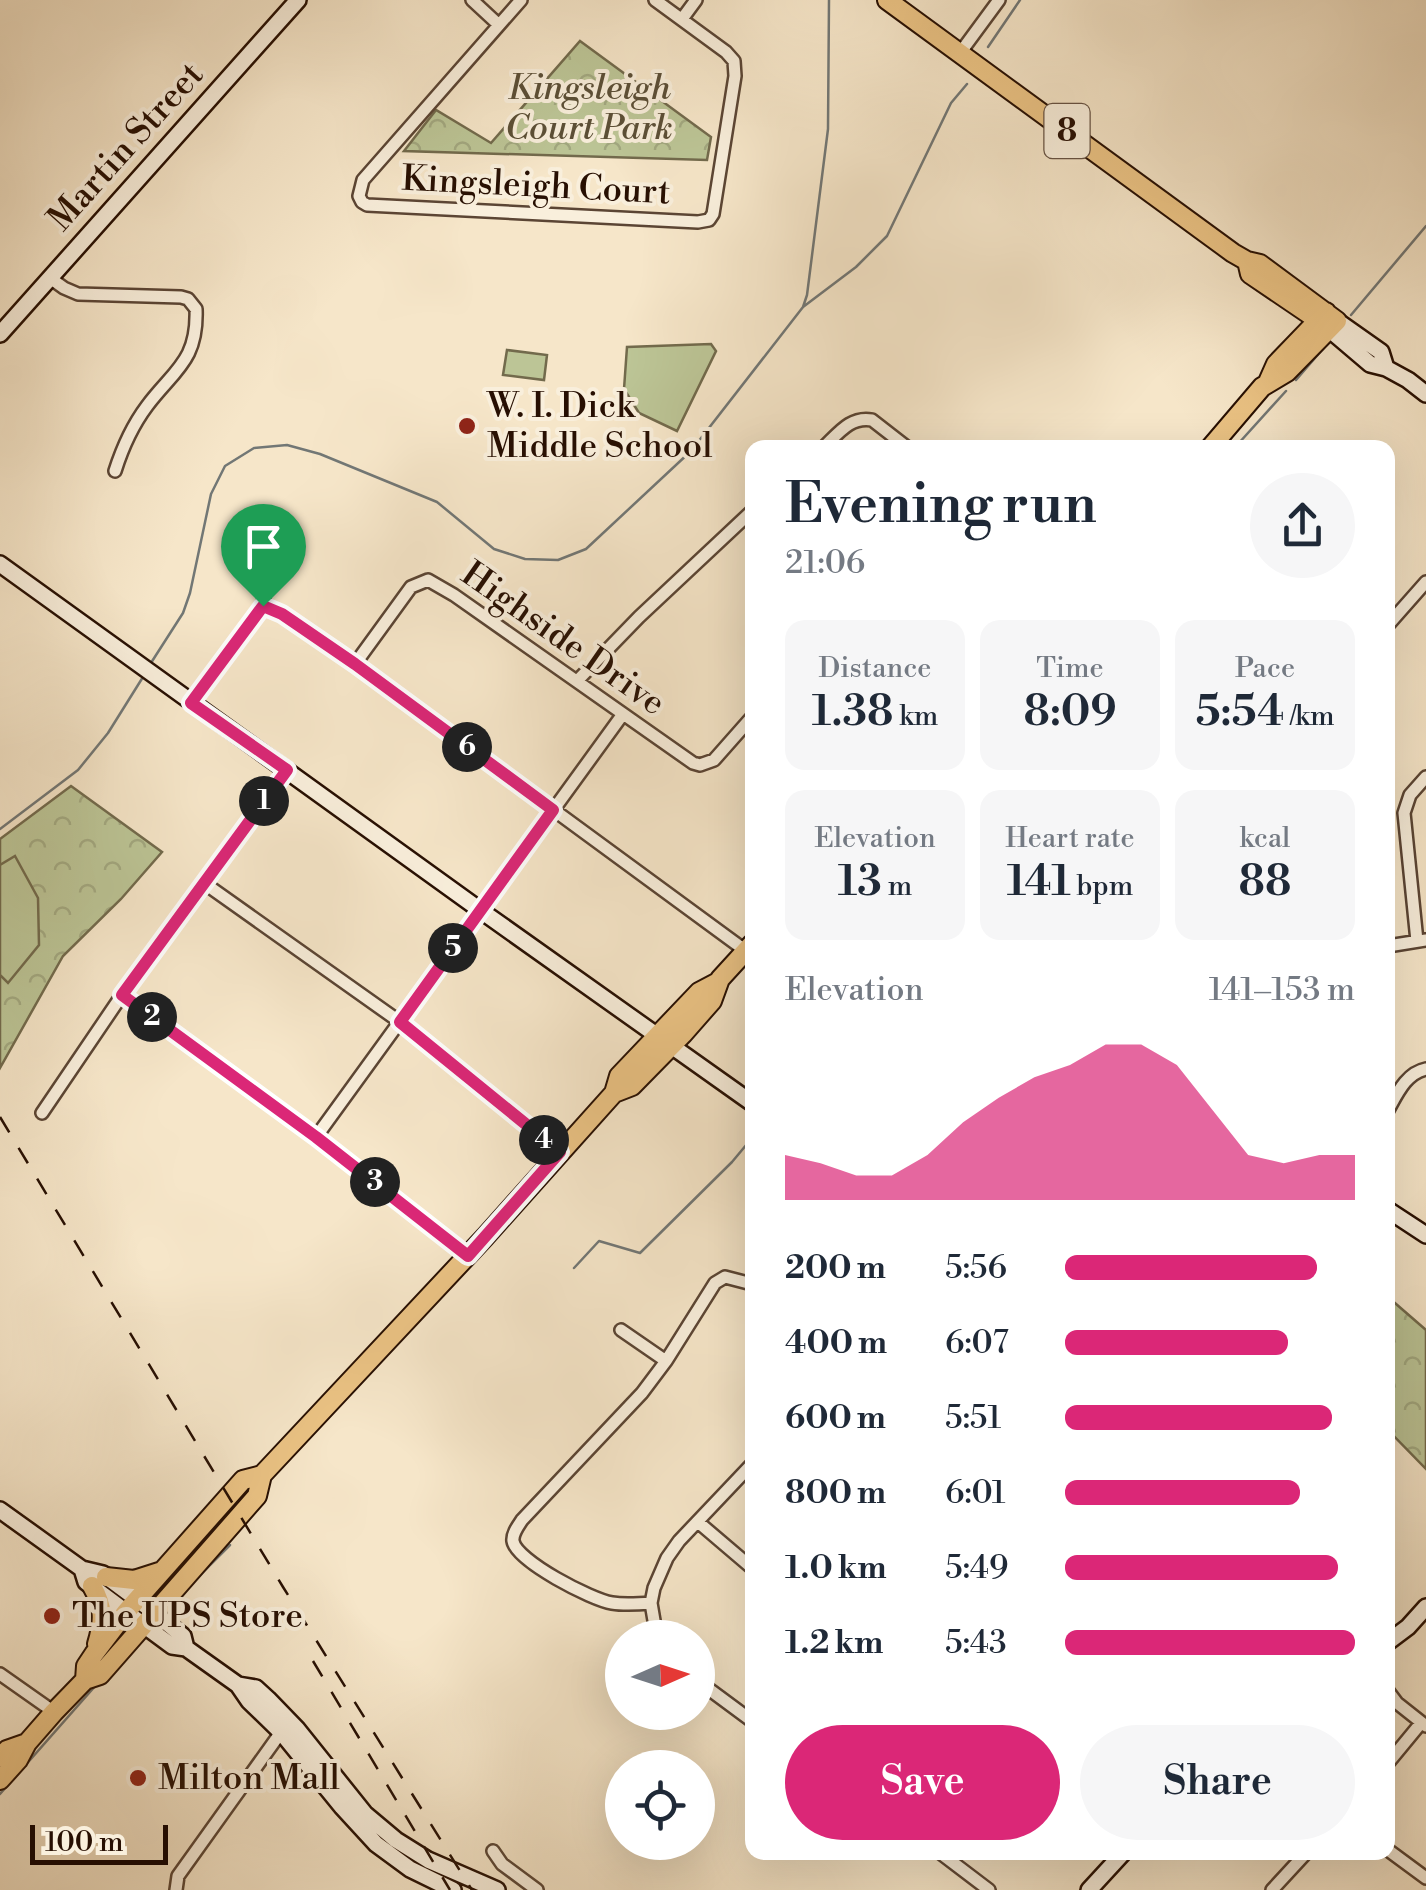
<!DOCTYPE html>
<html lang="en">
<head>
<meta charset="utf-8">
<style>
	body { margin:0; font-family:"Libre Bodoni",serif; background:#f6f6f7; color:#1f2937; height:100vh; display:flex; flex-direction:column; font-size:38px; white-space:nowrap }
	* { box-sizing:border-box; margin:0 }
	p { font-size:32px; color:#747a83 }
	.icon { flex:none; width:55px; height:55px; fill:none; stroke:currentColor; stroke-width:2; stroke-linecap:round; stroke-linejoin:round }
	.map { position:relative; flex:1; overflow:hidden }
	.panel { position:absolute; left:745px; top:440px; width:650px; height:1420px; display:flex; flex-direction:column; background:#fff; border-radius:20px; box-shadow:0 10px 40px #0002 }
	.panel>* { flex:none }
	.needle { width:65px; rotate:87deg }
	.fabs { position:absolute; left:605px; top:1620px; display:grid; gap:20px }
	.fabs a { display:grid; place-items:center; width:110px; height:110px; border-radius:50%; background:#fff; box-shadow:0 10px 40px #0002; font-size:50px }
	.scale { position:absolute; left:30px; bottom:25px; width:138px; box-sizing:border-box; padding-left:10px; border:5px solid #270f02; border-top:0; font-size:28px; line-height:35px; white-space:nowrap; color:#270f02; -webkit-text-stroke:8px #f9efdc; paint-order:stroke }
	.pin { position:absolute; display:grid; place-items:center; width:85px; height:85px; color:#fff; margin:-102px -42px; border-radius:50% 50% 50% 0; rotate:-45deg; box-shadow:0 0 10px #0007 }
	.pin .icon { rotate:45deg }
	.km { position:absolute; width:50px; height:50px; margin:-25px; border-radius:50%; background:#222; color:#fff; font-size:28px; line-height:50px; text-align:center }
	.round { display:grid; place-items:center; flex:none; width:105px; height:105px; border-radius:52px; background:#f6f6f7 }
	.head { display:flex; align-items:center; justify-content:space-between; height:170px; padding:0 40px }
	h1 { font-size:55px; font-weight:600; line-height:75px }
	.figures { display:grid; grid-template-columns:repeat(3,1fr); gap:15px; height:170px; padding:10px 40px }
	.figures div { display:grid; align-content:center; border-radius:20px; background:#f6f6f7; text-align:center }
	.figures b { font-size:42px; font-weight:600 }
	.figures small { font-size:28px; font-weight:400 }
	.figures p { font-size:28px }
	.chart { height:280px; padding:20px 40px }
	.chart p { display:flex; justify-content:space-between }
	.chart svg { width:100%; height:180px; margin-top:10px; fill:#db2777; opacity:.7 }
	.action { display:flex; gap:20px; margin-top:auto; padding:20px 40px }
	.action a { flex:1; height:115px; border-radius:60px; background:#db2777; color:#fff; font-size:40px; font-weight:600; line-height:115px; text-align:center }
	.action a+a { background:#f6f6f7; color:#1f2937 }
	ul { padding:0 40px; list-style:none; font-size:32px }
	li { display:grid; grid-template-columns:160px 120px 1fr; align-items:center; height:75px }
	li i { height:25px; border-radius:12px; background:#db2777 }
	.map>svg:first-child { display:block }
	.forest { fill:url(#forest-crowns); stroke:#726a4c; stroke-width:2.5 }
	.garden { fill:#bcc596; stroke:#726a4c; stroke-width:2.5 }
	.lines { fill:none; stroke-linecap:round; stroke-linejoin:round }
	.stream { stroke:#727775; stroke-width:2.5 }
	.street-casing { stroke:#5b4534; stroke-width:16 }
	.secondary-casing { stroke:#270f02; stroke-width:20 }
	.primary-casing { stroke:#270f02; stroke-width:22 }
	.street { stroke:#f9efdc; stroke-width:11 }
	.secondary { stroke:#f9efdc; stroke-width:15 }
	.primary { stroke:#ebc384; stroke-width:18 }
	.rail { stroke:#270f02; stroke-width:2.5; stroke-dasharray:18 18; stroke-linecap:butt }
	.route-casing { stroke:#fff; stroke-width:20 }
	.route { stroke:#db2777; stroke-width:12 }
	.poi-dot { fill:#8f2418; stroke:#f9efdc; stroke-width:4 }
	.labels { text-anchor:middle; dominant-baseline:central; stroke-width:8; stroke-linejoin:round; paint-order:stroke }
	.shield { fill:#f9efdc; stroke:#665243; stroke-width:2.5 }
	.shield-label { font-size:32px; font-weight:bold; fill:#270f02 }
	.park-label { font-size:35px; font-style:italic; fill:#5b4f36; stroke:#f9efdc }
	.street-label { font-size:35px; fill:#270f02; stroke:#f9efdc }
	.poi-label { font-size:35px; fill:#270f02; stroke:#f9efdc; text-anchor:start }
</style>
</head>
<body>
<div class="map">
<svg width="1426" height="1890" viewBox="0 0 1426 1890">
	<defs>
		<pattern id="forest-crowns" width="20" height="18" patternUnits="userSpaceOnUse" patternTransform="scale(2.5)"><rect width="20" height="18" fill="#bcc596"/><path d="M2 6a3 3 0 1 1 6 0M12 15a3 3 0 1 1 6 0" fill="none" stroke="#a2a880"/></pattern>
	</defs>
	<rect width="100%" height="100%" fill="#f6e6c9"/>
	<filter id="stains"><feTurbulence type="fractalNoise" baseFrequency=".002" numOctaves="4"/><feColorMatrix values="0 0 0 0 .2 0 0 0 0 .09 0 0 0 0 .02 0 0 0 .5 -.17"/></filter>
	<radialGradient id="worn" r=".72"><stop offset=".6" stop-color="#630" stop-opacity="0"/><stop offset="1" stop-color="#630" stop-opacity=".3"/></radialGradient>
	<path class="forest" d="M580,41L711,137L707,160L404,151L436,110L491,143Z
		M71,786L162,852L121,899L63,956L0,1068V839Z
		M1388,1297L1426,1330V1469L1388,1430Z"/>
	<path class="garden" d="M711,344L716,351L677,431L639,413L624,389L627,347Z
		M507,350L547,355L544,380L503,375Z
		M15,856L38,898L39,945L8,983L0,975V865Z"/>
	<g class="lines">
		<path class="stream" d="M988,47L1020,0
			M803,307L807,295L828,129L829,0
			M1351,315L1426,226
			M1296,380L1328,343
			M1238,444L1286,391
			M149,666L183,613L190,593L211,494L225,466L254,448L287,445L320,454L437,502L494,549L525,559L558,560L586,549L691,451L803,307L856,267L887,236L951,103L967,84
			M0,829L78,770L108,733L143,677
			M574,1268L599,1241L640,1253L732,1162L752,1138
			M196,1579L230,1545
			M0,1794L97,1684"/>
		<g class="street-casing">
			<path id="street" d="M472,0L499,25
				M521,0L363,180L359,196L362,202L367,205L698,222L709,220L713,214L735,76L734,61L726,52L655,0
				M682,19L696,0
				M960,53L999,0
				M50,278L64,288L78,294L181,297L188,299L196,309C198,361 174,370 147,406C132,426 122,449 115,471
				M823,448C838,434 850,416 872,420L908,448
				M263,606L283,614L355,664L746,951
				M1388,625L1426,582
				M355,664L411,587L428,580L454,595L693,763L700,765L714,760L752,717
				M577,681L639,617L752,511
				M191,703L263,606L270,546
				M204,883L400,1022L560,1153
				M1417,941L1404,813L1410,795L1426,777
				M1388,946L1426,940
				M122,995L316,1137L468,1256
				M1388,1110C1397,1094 1406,1073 1426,1069
				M42,1113L122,995L287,770
				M316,1137L623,714
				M621,1330L666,1361
				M698,1522L752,1568
				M651,1603C639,1604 624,1605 612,1603C592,1600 516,1561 513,1541C512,1534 518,1526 522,1520L642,1393L666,1361L715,1283L725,1277L752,1284
				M657,1638L651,1603L654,1588L667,1558L679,1541L752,1464
				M0,1674L54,1712
				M698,1681L752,1721
				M1388,1691L1397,1703L1426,1726
				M1388,1763L1421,1723
				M1388,1850L1426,1878
				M493,1851L502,1864L537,1890
				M939,1852L989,1890
				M176,1890L178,1876L284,1728
				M1272,1890L1307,1852"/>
		</g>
		<g class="secondary-casing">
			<path id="secondary" d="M1337,321L1381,352L1386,368
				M1330,330L1370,364L1386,368L1408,380L1426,394
				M0,334L298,0
				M0,564L480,910L752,1103
				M1388,1210L1426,1235
				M0,1510L82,1569L103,1574L146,1606L183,1636L186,1648
				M82,1569L86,1582L126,1612L172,1646L186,1648L238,1685L249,1701L281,1732L342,1807L376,1844L410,1869L453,1890
				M1388,1642L1408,1627L1426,1607
				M238,1685L256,1688L268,1699L297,1729L365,1814L396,1840L428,1860L497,1890
				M1089,1890L1124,1852"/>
		</g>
		<g class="primary-casing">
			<path id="primary" d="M887,0L1233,253L1247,261L1260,264L1337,321L1287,372L1262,387L1210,448
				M1247,261L1250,274L1309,314
				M1268,382L1276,364L1326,312
				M614,1093L619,1076L699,992L718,982
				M106,1577L134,1580L162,1571
				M92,1586C104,1607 104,1621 97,1644
				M85,1680L86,1666L94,1654L126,1612L243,1480L262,1475
				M0,1757L7,1750L27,1743
				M0,1780L18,1760L27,1743L54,1712L85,1680L100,1675L257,1496L262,1475L485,1237L614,1093L632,1086L683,1034L712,1001L720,979L752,944"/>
		</g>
		<use href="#street" class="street"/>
		<use href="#secondary" class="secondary"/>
		<use href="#primary" class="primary"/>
		<path class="rail" d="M0,1117L283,1587L472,1890
			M313,1661L450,1890"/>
	</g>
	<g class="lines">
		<g class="route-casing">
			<path id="route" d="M263,606L282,614L355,664L553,810L400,1022L560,1152L468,1256L316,1137L122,995L287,770L191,703Z"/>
		</g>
		<use href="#route" class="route"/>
	</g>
	<g class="poi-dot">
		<circle cx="467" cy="426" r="10"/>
		<circle cx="52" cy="1616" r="10"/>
		<circle cx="138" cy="1778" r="10"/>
	</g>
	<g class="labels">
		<rect class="shield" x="1044.5" y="104" width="45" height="54" rx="8"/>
		<g class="shield-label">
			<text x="1067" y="131">8</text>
		</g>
		<g class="park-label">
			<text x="589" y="88">Kingsleigh<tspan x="589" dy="40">Court Park</tspan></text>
		</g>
		<g class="street-label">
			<text transform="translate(126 147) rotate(-48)">Martin Street</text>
			<text transform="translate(536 186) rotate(3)">Kingsleigh Court</text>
			<text transform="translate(563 639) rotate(35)">Highside Drive</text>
		</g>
		<g class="poi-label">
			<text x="487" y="406">W. I. Dick<tspan x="487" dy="40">Middle School</tspan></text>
			<text x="72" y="1616">The UPS Store</text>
			<text x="158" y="1778">Milton Mall</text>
		</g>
	</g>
	<rect width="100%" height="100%" filter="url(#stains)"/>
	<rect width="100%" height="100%" fill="url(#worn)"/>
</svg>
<div class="fabs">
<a><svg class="needle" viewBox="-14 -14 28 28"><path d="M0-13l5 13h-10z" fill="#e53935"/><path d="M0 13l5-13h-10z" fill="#747a83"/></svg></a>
<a><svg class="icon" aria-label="locate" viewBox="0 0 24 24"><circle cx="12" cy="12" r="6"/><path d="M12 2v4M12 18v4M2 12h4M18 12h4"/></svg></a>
</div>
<div class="scale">100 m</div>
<div class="pin" style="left:263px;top:606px;background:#1e9e55"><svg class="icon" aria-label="arrive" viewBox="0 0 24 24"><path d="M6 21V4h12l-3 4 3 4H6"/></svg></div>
<b class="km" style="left:264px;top:801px">1</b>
<b class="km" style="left:152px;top:1017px">2</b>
<b class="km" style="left:375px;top:1182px">3</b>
<b class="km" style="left:544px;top:1140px">4</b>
<b class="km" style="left:453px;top:948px">5</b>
<b class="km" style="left:467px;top:747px">6</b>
<section class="panel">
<div class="head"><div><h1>Evening run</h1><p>21:06</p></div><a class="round"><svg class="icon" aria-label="share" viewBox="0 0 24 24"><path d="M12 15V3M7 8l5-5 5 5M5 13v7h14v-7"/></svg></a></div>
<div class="figures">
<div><p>Distance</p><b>1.38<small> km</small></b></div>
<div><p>Time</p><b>8:09</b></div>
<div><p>Pace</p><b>5:54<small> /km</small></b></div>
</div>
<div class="figures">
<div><p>Elevation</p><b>13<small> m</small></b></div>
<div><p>Heart rate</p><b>141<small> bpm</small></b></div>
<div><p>kcal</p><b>88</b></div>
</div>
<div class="chart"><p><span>Elevation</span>141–153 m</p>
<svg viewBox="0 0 160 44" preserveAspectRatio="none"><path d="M0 44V33L10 35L20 38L30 38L40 33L50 25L60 19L70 14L80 11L90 6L100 6L110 11L120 22L130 33L140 35L150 33L160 33V44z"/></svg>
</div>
<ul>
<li><b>200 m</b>5:56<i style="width:87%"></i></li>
<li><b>400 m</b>6:07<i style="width:77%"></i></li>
<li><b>600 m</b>5:51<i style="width:92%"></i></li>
<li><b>800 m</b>6:01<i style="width:81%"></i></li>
<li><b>1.0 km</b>5:49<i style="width:94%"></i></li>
<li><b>1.2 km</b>5:43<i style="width:100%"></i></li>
</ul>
<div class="action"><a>Save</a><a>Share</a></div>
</section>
</div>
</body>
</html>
